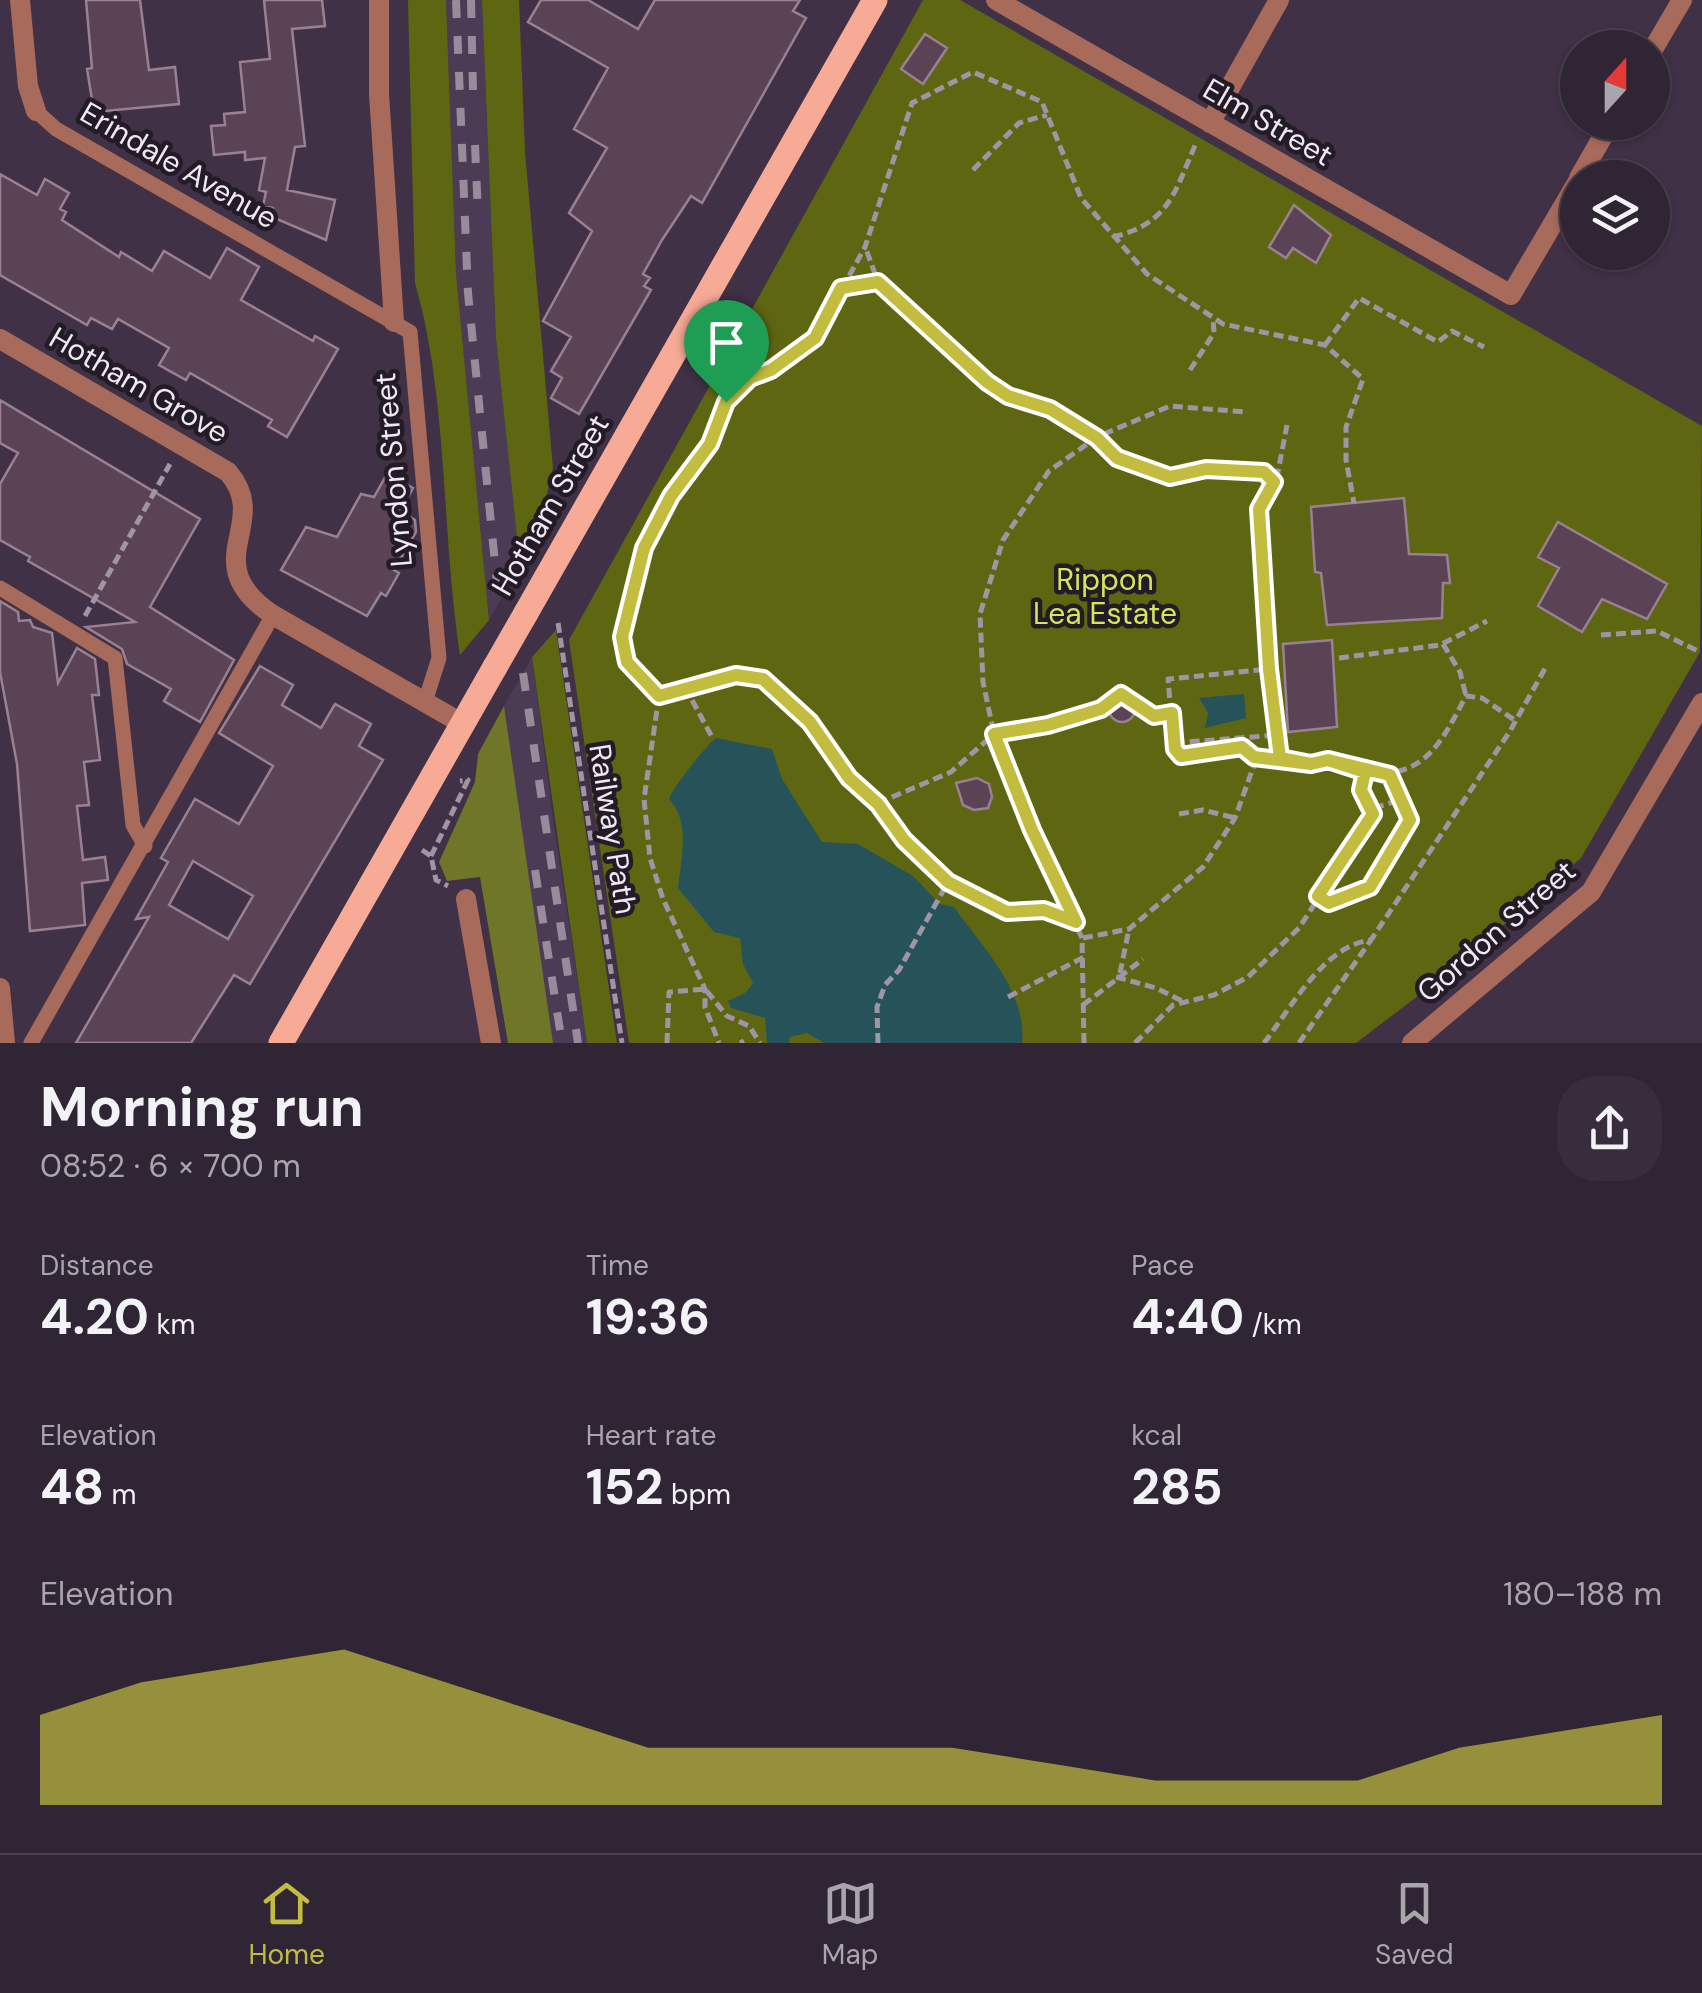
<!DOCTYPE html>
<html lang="en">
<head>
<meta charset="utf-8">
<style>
	body { margin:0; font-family:"DM Sans",sans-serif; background:#382d3c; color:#f1f3f6; height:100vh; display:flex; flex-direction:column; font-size:38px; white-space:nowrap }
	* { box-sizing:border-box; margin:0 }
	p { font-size:32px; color:#a8a5ac }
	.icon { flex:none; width:55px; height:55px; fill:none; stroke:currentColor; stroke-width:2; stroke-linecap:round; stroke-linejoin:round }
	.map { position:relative; height:1043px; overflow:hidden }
	.side { display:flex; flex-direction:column; background:#302534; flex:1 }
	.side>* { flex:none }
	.needle { width:65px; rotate:21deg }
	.buttons { position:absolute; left:1560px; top:30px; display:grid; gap:20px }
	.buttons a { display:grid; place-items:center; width:110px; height:110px; border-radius:50%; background:#302534; box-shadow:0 2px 8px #0004,0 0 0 2px #4b424f; font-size:50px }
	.pin { position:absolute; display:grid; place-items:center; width:85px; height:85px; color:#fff; margin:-102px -42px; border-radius:50% 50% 50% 0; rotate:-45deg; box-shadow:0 0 10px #0007 }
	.pin .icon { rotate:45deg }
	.round { display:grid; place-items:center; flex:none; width:105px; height:105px; border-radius:40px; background:#382d3c }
	.headline { display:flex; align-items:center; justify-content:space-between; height:170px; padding:0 40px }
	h1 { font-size:55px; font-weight:700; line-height:75px }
	.metrics { display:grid; grid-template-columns:repeat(3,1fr); gap:15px; height:170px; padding:10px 40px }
	.metrics div { display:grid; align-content:center }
	.metrics b { font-size:50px; font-weight:700 }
	.metrics small { font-size:28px; font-weight:400 }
	.metrics p { font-size:28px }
	.chart { height:280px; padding:20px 40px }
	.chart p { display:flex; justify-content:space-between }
	.chart svg { width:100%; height:180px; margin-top:10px; fill:#c2bd3f; opacity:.7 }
	.tabs { display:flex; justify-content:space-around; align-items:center; height:140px; border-top:2px solid #4b424f; background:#302534; font-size:28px; color:#a8a5ac }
	.tabs a { display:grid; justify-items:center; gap:5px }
	.tabs .selected { color:#c2bd3f }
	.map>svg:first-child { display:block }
	.built { fill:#4c3b54 }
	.green { fill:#5f6611 }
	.forest { fill:#6f7628 }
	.water { fill:#26535a }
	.building { fill:#5a4354; stroke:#998093; stroke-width:2.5; fill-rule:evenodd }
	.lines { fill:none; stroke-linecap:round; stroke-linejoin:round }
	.path { stroke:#a095a5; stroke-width:5; stroke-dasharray:10 5; stroke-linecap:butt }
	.service { stroke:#a86a5a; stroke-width:15 }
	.minor { stroke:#a86a5a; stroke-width:20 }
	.primary { stroke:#f7ab96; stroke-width:25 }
	.rail { stroke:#978b9c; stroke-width:8; stroke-dasharray:18 18; stroke-linecap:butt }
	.primary-bridge { stroke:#f7ab96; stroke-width:25 }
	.route-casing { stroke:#fff; stroke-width:20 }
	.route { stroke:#c2bd3f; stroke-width:12 }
	.labels { text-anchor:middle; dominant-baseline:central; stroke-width:9; stroke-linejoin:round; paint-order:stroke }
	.street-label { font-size:30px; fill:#f1e8f5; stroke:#231c26 }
	.park-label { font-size:30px; fill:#d6e45e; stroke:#231c26 }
</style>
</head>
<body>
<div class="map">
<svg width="1702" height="1043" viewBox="0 0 1702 1043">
	<rect width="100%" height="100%" fill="#403146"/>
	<path class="built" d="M446,0H482L496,338L520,566L489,620L456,273Z
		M532,657L553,819L587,1043H553L534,924L504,706Z"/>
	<path class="green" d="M408,0H446L456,273L489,620L460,655C441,532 449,402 415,283Z
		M482,0H519L525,152L553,468L539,528L520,566L496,338Z
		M923,0H960L1702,426L1700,652L1581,858L1448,973L1356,1043H629L569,640Z
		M556,630L617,1043H587L532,657Z"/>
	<path class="forest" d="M504,706L553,1043H508L480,877L447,881L439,862L475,782L478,754Z"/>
	<path class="water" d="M1244,694L1246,718L1205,728L1208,713L1199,698Z
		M716,738L772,749L782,779L822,842L858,844L913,876L940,904L954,907C983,948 1027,991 1022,1043H824L807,1033L790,1037L789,1043H767L765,1018L731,1008L728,1001L745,993L753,983L743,964L740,938L714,932L678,888C681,860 691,822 669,799C671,790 707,744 716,738Z"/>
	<path class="building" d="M86,0H140L149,70L175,67L179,104L94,112L87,69L92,68Z
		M264,0H322L325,26L292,29L305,146L295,147L287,190L335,200L326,240L272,217L273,208L263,206L266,192L259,190L265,158L245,160V152L214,155L211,126L225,125L224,114L245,112L240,62L270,59Z
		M541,0H588L638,29L655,0H800L793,11L806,18L702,203L691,196L662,240L643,274L650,278L644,286L651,290L579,414L551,398L562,378L551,371L571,337L543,321L592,231L569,213L607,148L574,129L608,68L528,22Z
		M925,34L947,48L923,84L901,69Z
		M0,174L37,195L45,179L69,193L60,209L66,212L62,220L119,257L121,252L152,271L164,251L210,278L227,248L259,267L241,300L313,341L315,336L338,349L287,437L268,426L272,420L190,373L186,380L159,365L169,348L118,319L112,329L91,318L87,325L0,275Z
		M1294,205L1331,235L1316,263L1293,248L1286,258L1269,247Z
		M0,400L200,519L150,607L234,660L200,722L164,701L171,689L127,664L122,649L86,627L135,622L28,561L30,557L0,540V484L18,453L0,443Z
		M387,474L413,488L400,511L415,520L416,532L394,570L399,573L386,596L381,593L367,616L281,570L306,527L337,537L361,494L374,497Z
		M1404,498L1409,554L1447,555L1450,583H1443L1442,618L1327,625L1321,573L1315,572L1311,507Z
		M1558,522L1667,584L1647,619L1602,599L1582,632L1538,606L1559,568L1538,557Z
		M0,601L18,612L19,621L30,620L33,627L52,633L58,683L77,648L95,659L99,695H92L100,760L84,762L89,805L77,806L83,860L105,857L108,880L82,883L85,925L30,931L17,764L0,672Z
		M1332,640L1337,727L1288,732L1283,644Z
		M260,666L293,685L282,705L321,728L335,704L371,724L359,746L383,760L250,984L234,975L191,1043H76L149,917L136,919L168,862L161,858L195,799L239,824L273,766L219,733ZM193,861L253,896L228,939L169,905Z
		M1109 709a13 13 0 1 1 26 0a13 13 0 1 1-26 0Z
		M977,778L989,784L992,797L988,808L974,810L963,805L956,783Z"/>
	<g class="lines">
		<path class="path" d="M973,170L1019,123L1047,115
			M1113,237C1171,223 1175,190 1197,141
			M878,282C916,320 959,365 1004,394C1017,402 1033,403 1047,408C1059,412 1070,421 1080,427C1103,441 1117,462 1143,470C1184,483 1244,451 1274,482
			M841,287L878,282L866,249
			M1325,345L1359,298L1438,342L1452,331L1484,347
			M1190,370L1214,333L1213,318
			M85,616L170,464
			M558,623L622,1043
			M1601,635L1657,631L1700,652
			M1443,644L1460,672L1466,696
			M1339,658L1440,645L1487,621
			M685,687L712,737
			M659,696L644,799L650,858L663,899L705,989V1007L719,1043
			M1171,713L1175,743L1277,735
			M1175,743L1181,755C1194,758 1225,749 1242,747L1254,757
			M1280,758L1259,509L1277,477L1287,425
			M878,803L951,772L994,734L1048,725L1101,709L1121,693L1154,716L1171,713L1168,679L1269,669
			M1374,808L1400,800
			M1179,814L1203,810L1235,818
			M422,850L431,856L436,880L448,886
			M431,856L468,780L460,781
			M1318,896L1329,903L1370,887L1410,820L1390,775
			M1076,922L1045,910L1007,912L948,882L904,840L878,803L849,778L809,722L763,679L736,675L659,696L627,661L622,637L644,548L671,496L710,444L725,403L749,378L771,370L815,338L865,247L912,103L973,72L1042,102L1081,198L1147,274L1223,324L1325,345L1363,379L1346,427V460L1354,503
			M1083,938L1129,929L1203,867L1235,818L1258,754C1295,761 1329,760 1365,772
			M1120,973L1129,929
			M1116,977L1156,988L1184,1002
			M1008,997L1084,957
			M1083,1005L1143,959
			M667,1043L669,992L705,989L727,1016L749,1026L760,1043
			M740,1043L744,1041
			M878,1043L877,1007L885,985L899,970L948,882
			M1084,1043L1082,938L1031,830L994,734L983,682L980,614L1003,540L1049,471L1097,437L1170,406L1245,412
			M1135,1043L1173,1005L1214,995L1248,977L1299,928L1373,814L1374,808L1361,790L1365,772C1424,780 1441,743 1466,696L1482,698L1516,721
			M1264,1043C1291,1008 1324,945 1371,940L1510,731L1547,665
			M1299,1043L1371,940"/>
		<path class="service" d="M36,111L56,129L410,332L439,658L425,702
			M0,588L115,658L133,825L145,846
			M31,1043L273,615"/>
		<path class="minor" d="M20,0L28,86L36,111
			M379,0V94L394,322
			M996,0L1511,295L1578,181
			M1652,51L1682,0
			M1210,123L1279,0
			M1579,178L1611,122
			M0,339L228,472C273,524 194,562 273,615L463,724
			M466,899L491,1043
			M0,988L5,1043
			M1412,1043L1591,892L1702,703"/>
		<path class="primary" d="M526,613L875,0
			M281,1043L495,667"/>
		<path class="rail" d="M456,0L468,293L499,603
			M471,0L473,90
			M475,145L478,215
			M523,673L578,1043
			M535,870L562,1043"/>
		<path class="primary-bridge" d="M495,667L526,613"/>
	</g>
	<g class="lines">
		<g class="route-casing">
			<path id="route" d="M726,402L710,444L671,496L644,548L622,637L627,662L659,696L736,675L763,679L810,722L849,778L878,804L904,840L948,882L1007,912L1044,910L1076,922L1032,830L994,734L1048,725L1101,709L1121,694L1154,716L1172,713L1175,749L1181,756L1242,747L1254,757L1311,764L1328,760L1365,772L1361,790L1373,814L1318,896L1329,903L1370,887L1410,820L1390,775L1328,760L1311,764L1280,758L1269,669L1259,509L1274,482L1264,472L1206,469L1170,477L1117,458L1097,438L1050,409L1008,396L987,382L878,282L841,288L815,338L771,370L750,378L726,402"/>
		</g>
		<use href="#route" class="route"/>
	</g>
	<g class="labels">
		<g class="street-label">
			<text transform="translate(1268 122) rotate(30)">Elm Street</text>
			<text transform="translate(179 165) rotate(30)">Erindale Avenue</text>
			<text transform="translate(139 385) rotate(30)">Hotham Grove</text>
			<text transform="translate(393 470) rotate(-95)">Lyndon Street</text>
			<text transform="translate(550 505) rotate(-60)">Hotham Street</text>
			<text transform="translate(613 829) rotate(81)">Railway Path</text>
			<text transform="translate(1496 931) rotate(-41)">Gordon Street</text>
		</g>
		<g class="park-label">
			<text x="1105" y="579">Rippon<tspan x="1105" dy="34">Lea Estate</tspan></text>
		</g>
	</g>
</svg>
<div class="buttons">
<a><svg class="needle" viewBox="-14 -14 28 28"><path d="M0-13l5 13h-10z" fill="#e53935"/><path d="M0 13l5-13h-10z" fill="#a8a5ac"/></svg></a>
<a><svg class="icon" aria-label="layers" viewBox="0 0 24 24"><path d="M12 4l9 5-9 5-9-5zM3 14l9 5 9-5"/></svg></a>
</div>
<div class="pin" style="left:726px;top:402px;background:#1e9e55"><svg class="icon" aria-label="arrive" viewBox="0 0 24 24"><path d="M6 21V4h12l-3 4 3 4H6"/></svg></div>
</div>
<section class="side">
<div class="headline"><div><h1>Morning run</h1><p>08:52 · 6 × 700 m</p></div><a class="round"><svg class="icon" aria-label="share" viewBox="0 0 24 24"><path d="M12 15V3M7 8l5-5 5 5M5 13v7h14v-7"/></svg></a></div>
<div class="metrics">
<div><p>Distance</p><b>4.20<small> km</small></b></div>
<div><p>Time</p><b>19:36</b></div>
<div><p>Pace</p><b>4:40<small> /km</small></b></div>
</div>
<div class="metrics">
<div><p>Elevation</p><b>48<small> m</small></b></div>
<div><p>Heart rate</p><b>152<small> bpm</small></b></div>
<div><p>kcal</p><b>285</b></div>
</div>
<div class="chart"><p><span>Elevation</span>180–188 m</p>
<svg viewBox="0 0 160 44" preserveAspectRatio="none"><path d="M0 44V22L10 14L20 10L30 6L40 14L50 22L60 30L70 30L80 30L90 30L100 34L110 38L120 38L130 38L140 30L150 26L160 22V44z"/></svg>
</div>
</section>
<nav class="tabs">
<a class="selected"><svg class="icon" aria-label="home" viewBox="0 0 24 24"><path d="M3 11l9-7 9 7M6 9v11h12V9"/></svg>Home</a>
<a><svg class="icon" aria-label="map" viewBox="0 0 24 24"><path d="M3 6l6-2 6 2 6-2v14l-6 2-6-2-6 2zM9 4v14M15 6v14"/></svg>Map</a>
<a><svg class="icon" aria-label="saved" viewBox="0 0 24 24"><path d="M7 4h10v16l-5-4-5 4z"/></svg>Saved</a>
</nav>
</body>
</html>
